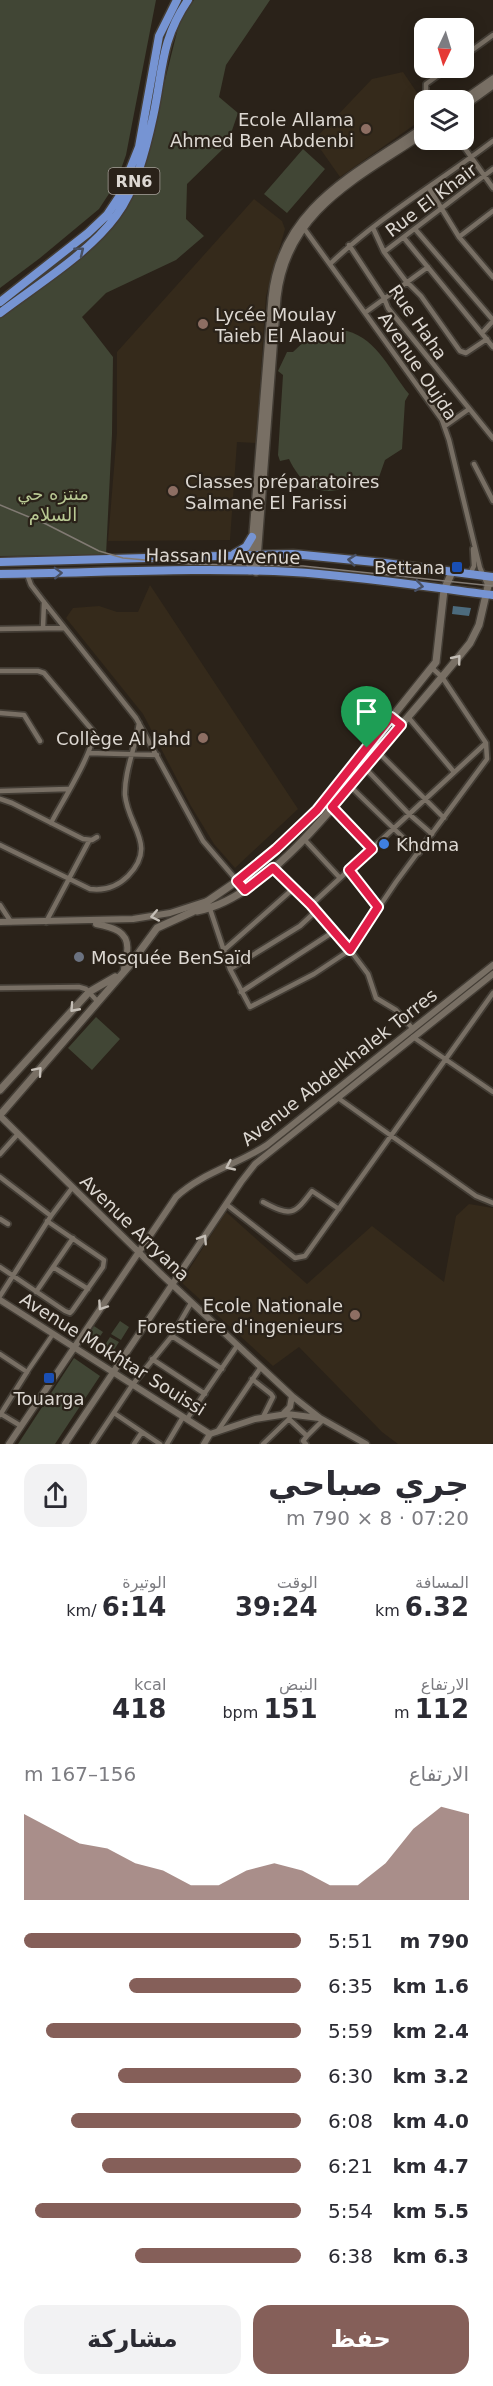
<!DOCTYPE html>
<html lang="ar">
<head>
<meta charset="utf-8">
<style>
	body { margin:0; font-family:"DejaVu Sans","Noto Naskh Arabic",sans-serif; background:#f2f2f3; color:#2b2b33; direction:rtl; height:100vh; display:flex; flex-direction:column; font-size:22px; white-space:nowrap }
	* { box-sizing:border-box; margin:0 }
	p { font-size:20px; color:#7c7c81 }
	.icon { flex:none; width:33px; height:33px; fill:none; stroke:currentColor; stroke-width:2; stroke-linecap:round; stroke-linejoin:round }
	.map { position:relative; height:1444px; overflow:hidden; direction:ltr }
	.drawer { display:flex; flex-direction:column; background:#fff; flex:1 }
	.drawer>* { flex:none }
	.needle { width:39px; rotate:184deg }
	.buttons { position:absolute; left:414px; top:18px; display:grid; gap:12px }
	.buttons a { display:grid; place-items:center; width:60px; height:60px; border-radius:12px; background:#fff; box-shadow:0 3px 15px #0003; font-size:30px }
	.pin { position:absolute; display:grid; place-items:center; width:51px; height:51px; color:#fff; margin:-62px -26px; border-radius:50% 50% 50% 0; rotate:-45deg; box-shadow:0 0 6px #0007 }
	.pin .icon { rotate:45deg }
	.round { display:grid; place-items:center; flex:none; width:63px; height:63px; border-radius:18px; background:#f2f2f3 }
	.headline { display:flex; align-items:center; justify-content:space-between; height:102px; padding:0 24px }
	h1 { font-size:33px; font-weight:700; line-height:45px }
	.stats { display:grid; grid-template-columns:repeat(3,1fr); gap:9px; height:102px; padding:6px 24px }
	.stats div { display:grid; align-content:center }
	.stats b { font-size:26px; font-weight:700 }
	.stats small { font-size:16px; font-weight:400 }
	.stats p { font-size:16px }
	.chart { height:168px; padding:12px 24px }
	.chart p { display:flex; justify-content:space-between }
	.chart svg { width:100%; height:108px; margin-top:6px; fill:#855f59; opacity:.7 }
	.button { display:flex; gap:12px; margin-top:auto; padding:12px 24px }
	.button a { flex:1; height:69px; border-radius:18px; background:#855f59; color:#fff; font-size:24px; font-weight:700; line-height:69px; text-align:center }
	.button a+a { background:#f2f2f3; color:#2b2b33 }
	ul { padding:0 24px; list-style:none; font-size:20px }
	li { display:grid; grid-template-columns:96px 72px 1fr; align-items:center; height:45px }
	li i { height:15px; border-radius:8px; background:#855f59 }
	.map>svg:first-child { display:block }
	.built { fill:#352a1b }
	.green { fill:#414635 }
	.water { fill:#4c6b7d }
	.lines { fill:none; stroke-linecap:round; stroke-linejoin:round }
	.pedestrian-casing { stroke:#433d35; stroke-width:7 }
	.minor-casing { stroke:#433d35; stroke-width:8 }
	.tertiary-casing { stroke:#433d35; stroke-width:9 }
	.secondary-casing { stroke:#433d35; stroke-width:10 }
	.trunk-casing { stroke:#433d35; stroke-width:11 }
	.pedestrian { stroke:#786f64; stroke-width:4 }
	.minor { stroke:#786f64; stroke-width:4.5 }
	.tertiary { stroke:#786f64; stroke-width:6 }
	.secondary { stroke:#786f64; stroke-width:7 }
	.trunk { stroke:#7694d3; stroke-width:8 }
	.tram { stroke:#817a73; stroke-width:1.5 }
	.oneway { stroke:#485063 }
	.oneway2 { stroke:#c4beb6 }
	.route-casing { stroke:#fff; stroke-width:12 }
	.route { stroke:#e11d48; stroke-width:8 }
	.education-dot { fill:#8d6e63; stroke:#2a2219; stroke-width:2 }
	.transit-dot { fill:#1a4fb4; stroke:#2a2219; stroke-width:2 }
	.shop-dot { fill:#3f7fe0; stroke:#2a2219; stroke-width:2 }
	.worship-dot { fill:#6b7280; stroke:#2a2219; stroke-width:2 }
	.labels { text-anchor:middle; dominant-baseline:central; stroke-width:4.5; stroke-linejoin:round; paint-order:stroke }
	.shield { fill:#2a2219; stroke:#a7a19a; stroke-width:1.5 }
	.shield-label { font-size:16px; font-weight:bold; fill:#ddd8d2 }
	.poi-label { font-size:18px; fill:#ddd8d2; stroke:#2a2219; text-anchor:end }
	.street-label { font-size:18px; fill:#ddd8d2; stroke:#2a2219 }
	.park-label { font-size:18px; fill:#b9c993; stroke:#2a2219 }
</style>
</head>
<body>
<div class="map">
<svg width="493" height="1444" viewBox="0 0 493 1444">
	<rect width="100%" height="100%" fill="#2a2219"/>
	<path class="built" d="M403,72L424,103V118L340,177L314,140L372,79Z
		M254,199L282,221L285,229L266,296L256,443L237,442L230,540L108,541L117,432V352Z
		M150,585L298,809L235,868L214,844L191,806L143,714L66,618L73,608L99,606L117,612H138Z
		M469,1204L493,1208V1442L491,1444H398L382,1432L299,1347L273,1366L181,1282L226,1212L307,1284L372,1226L444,1282L456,1216Z"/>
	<path class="green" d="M0,0H156L126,155L116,183L99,209L40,258L0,288Z
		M194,0H270L226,65L219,97L238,113L227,145L187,184L186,219L204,236L176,260L106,293L82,317L113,357L112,434L106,555L0,556V309L114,218L137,179L164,84L180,20Z
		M303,149L325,169L287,213L264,194Z
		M328,331C334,331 341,330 347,331C378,339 391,373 409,394L405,401L402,449L385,460L379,477L366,476C334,499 307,497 289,459L280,461L278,455L283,375L278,371L287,352H293L310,336Z
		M96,1017L120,1039L92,1070L68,1048Z
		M120,1321L129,1327L121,1340L111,1334Z
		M94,1326L103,1332L92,1348L83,1342Z
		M110,1337L119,1342L109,1358L100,1353Z
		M74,1358L100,1376L55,1444H18Z"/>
	<path class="water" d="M453,606L471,608L469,616L452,614Z"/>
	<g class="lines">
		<g class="pedestrian-casing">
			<path id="pedestrian" d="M27,1372L53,1334"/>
		</g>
		<g class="minor-casing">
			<path id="minor" d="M464,56L493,35
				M432,100L426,92V84L448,68
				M459,140L493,188
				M429,188L459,237L493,277
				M303,227L442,420L449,440L480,568L488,586
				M373,228L384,252L405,280L421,296L460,351L466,353L487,339
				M415,229L493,320
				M459,237L493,211
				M404,238L493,347
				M349,245L384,298L388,308L493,438
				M384,252L493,169
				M330,264C379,217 439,182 493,141
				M366,312L428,267
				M482,333L493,321
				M445,426L469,409
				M474,464L493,501
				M27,574L31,585L44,602L136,718L203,841L245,890
				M470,574L474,566L473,549
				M43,628L44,602
				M0,629L64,628
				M0,671H38L44,673L93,731C97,747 60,805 51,823
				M0,713L24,715L40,741
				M408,717L454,772
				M378,752L444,818
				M89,753L157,755
				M365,768L409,814L432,834
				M350,786L419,853
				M0,791L68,789
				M0,799L12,803L83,839L92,840L97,837
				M332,808L372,849
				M304,839L340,878
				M0,845L90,889C105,891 117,887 128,876C158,845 128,827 125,795C124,772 136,746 139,723
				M273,868L311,905L350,950L368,974L376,998L396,1010L413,1029
				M349,870L378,907
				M0,905L11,922
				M311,905L486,743
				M210,909L230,969L250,1007L314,974L350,950L396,882L487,759L486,743L442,677L432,668
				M46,922L89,841
				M224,950L294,888
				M230,969L300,926L315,912
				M0,988L79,987L86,989L98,1002
				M241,992L333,932
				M413,1037L493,1092
				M338,1098L476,1196L493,1203
				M0,1154L17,1135
				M0,1177L51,1216
				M263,1202C291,1217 294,1215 312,1191L339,1209
				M226,1204L295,1258L305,1256L493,993
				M0,1219L8,1224
				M0,1267L65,1311L70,1313L72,1311L103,1267L104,1260L47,1221
				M53,1267L88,1289
				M36,1292L73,1238
				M0,1296L51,1216L72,1188
				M172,1336L222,1369
				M0,1354L27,1372L0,1415
				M152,1359L205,1394
				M252,1379L271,1394L273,1397L263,1417
				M114,1413L160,1444
				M1,1414L21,1426
				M187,1419L237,1346
				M289,1419L307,1436L303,1441L306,1444
				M217,1432L261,1367
				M307,1436L323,1420
				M93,1444L133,1384L172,1336L191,1303
				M134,1444L142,1432
				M167,1444L183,1417
				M263,1444L289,1419L291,1414"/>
		</g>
		<g class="tertiary-casing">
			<path id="tertiary" d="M0,922L133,919L170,913L207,901
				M96,924C112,927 130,931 127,952C126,958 124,964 124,971
				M0,1116L162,1275L292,1396L320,1418L366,1444
				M0,1300L210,1434
				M284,1413L290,1407L292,1396
				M9,1444L176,1197C201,1173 239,1164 267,1145L493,965
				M65,1444L241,1182L255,1164L493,974
				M204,1444L210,1434L255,1419L287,1414L319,1418"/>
		</g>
		<g class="secondary-casing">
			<path id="secondary" d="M463,100L493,79
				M464,106L493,85
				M250,571L272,298C281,206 357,174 424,127
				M256,572L277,297C287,209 359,178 424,133
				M197,911C266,899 341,797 385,744C413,711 442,678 470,643L479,625L488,586L493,579
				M0,1090L89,992L115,977
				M0,1115L129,966L157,928L192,912L237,881L293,833L332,792L436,662L444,590L452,572"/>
		</g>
		<g class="trunk-casing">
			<path id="trunk" d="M0,302L88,233L107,215L119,197L139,147L159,36L177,0
				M0,313C38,284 88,254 116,216C136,189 146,149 153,117C163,72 160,41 188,0
				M234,554L246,547L252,537
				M0,562L293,554L385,563L493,577
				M0,574C97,573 196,567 293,572C360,576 426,587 493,595"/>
		</g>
		<use href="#pedestrian" class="pedestrian"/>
		<use href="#minor" class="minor"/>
		<use href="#tertiary" class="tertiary"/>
		<use href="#secondary" class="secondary"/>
		<use href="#trunk" class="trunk"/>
		<path class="tram" d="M0,505L46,524L99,551L123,558L189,564L303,566L493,586"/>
	</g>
	<defs><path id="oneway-chevron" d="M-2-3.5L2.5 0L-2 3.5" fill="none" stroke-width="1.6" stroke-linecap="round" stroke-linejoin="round" transform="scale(1.5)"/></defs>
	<g class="oneway">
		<use href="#oneway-chevron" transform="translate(80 251) rotate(-39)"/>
		<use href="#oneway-chevron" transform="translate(352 560) rotate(-174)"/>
		<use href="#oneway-chevron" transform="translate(58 573) rotate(-2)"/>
		<use href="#oneway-chevron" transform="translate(419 586) rotate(8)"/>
	</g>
	<g class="oneway2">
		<use href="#oneway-chevron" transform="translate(457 659) rotate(-51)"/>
		<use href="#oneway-chevron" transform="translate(155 916) rotate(169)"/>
		<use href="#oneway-chevron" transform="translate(74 1008) rotate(132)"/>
		<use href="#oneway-chevron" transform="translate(38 1071) rotate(-49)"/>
		<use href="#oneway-chevron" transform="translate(230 1166) rotate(155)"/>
		<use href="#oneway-chevron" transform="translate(203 1239) rotate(-57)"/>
		<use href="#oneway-chevron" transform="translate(102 1306) rotate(124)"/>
	</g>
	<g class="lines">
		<g class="route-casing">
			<path id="route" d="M391,717L401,725L332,807L372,849L349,870L378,907L350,950L311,905L273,868L245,890L237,881L276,849L317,810Z"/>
		</g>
		<use href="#route" class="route"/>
	</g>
	<g class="education-dot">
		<circle cx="366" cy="129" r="6"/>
		<circle cx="203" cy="324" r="6"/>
		<circle cx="173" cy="491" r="6"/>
		<circle cx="203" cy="738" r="6"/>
		<circle cx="355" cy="1315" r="6"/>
	</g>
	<g class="transit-dot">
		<rect x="451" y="561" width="12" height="12" rx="3"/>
		<rect x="43" y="1372" width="12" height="12" rx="3"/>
	</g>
	<circle class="shop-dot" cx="384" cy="844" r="6"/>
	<circle class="worship-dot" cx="79" cy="957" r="6"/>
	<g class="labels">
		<rect class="shield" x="108.5" y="168" width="51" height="26" rx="4.5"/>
		<g class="shield-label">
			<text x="134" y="181">RN6</text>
		</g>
		<g class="poi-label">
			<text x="354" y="119">Ecole Allama<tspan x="354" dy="21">Ahmed Ben Abdenbi</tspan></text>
			<text x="215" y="314" text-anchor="start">Lycée Moulay<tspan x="215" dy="21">Taieb El Alaoui</tspan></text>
			<text x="185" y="481" text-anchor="start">Classes préparatoires<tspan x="185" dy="21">Salmane El Farissi</tspan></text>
			<text x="445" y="567">Bettana</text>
			<text x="191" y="738">Collège Al Jahd</text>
			<text x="396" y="844" text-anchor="start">Khdma</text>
			<text x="91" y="957" text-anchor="start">Mosquée BenSaïd</text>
			<text x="343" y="1305">Ecole Nationale<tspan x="343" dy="21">Forestiere d'ingenieurs</tspan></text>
			<text x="49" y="1398" text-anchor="middle">Touarga</text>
		</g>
		<g class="street-label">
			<text transform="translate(431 200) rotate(-37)">Rue El Khair</text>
			<text transform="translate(418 322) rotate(55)">Rue Haha</text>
			<text transform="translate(418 366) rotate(56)">Avenue Oujda</text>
			<text transform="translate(223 556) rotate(1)">Hassan II Avenue</text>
			<text transform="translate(339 1067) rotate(-38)">Avenue Abdelkhalek Torres</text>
			<text transform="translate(135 1228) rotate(44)">Avenue Arryana</text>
			<text transform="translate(113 1354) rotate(32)">Avenue Mokhtar Souissi</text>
		</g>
		<g class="park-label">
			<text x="53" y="493">منتزه حي<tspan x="53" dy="21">السلام</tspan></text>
		</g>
	</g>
</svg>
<div class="buttons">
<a><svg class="needle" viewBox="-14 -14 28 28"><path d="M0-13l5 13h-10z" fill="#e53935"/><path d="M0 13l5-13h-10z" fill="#7c7c81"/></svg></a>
<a><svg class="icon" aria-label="layers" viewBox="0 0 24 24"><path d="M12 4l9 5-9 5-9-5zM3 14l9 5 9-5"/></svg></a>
</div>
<div class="pin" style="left:367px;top:748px;background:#1e9e55"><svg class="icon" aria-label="arrive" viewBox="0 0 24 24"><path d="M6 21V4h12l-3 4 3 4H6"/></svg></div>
</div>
<section class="drawer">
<div class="headline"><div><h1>جري صباحي</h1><p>07:20 · 8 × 790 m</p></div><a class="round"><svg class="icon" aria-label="share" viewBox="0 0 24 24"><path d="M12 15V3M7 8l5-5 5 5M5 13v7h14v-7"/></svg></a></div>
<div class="stats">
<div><p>المسافة</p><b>6.32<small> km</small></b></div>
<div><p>الوقت</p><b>39:24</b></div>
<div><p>الوتيرة</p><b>6:14<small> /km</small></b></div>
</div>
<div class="stats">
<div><p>الارتفاع</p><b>112<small> m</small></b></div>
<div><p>النبض</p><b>151<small> bpm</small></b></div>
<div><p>kcal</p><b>418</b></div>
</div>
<div class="chart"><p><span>الارتفاع</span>156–167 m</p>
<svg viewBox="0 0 160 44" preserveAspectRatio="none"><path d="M0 44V9L10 15L20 21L30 23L40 29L50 32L60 38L70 38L80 32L90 29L100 32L110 38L120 38L130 29L140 15L150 6L160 9V44z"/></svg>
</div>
<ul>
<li><b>790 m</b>5:51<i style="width:100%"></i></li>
<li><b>1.6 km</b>6:35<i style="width:62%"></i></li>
<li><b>2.4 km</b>5:59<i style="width:92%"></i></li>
<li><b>3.2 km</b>6:30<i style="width:66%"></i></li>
<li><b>4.0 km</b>6:08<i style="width:83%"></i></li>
<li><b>4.7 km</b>6:21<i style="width:72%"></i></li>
<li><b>5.5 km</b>5:54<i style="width:96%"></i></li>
<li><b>6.3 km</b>6:38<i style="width:60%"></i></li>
</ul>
<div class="button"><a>حفظ</a><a>مشاركة</a></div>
</section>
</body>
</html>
